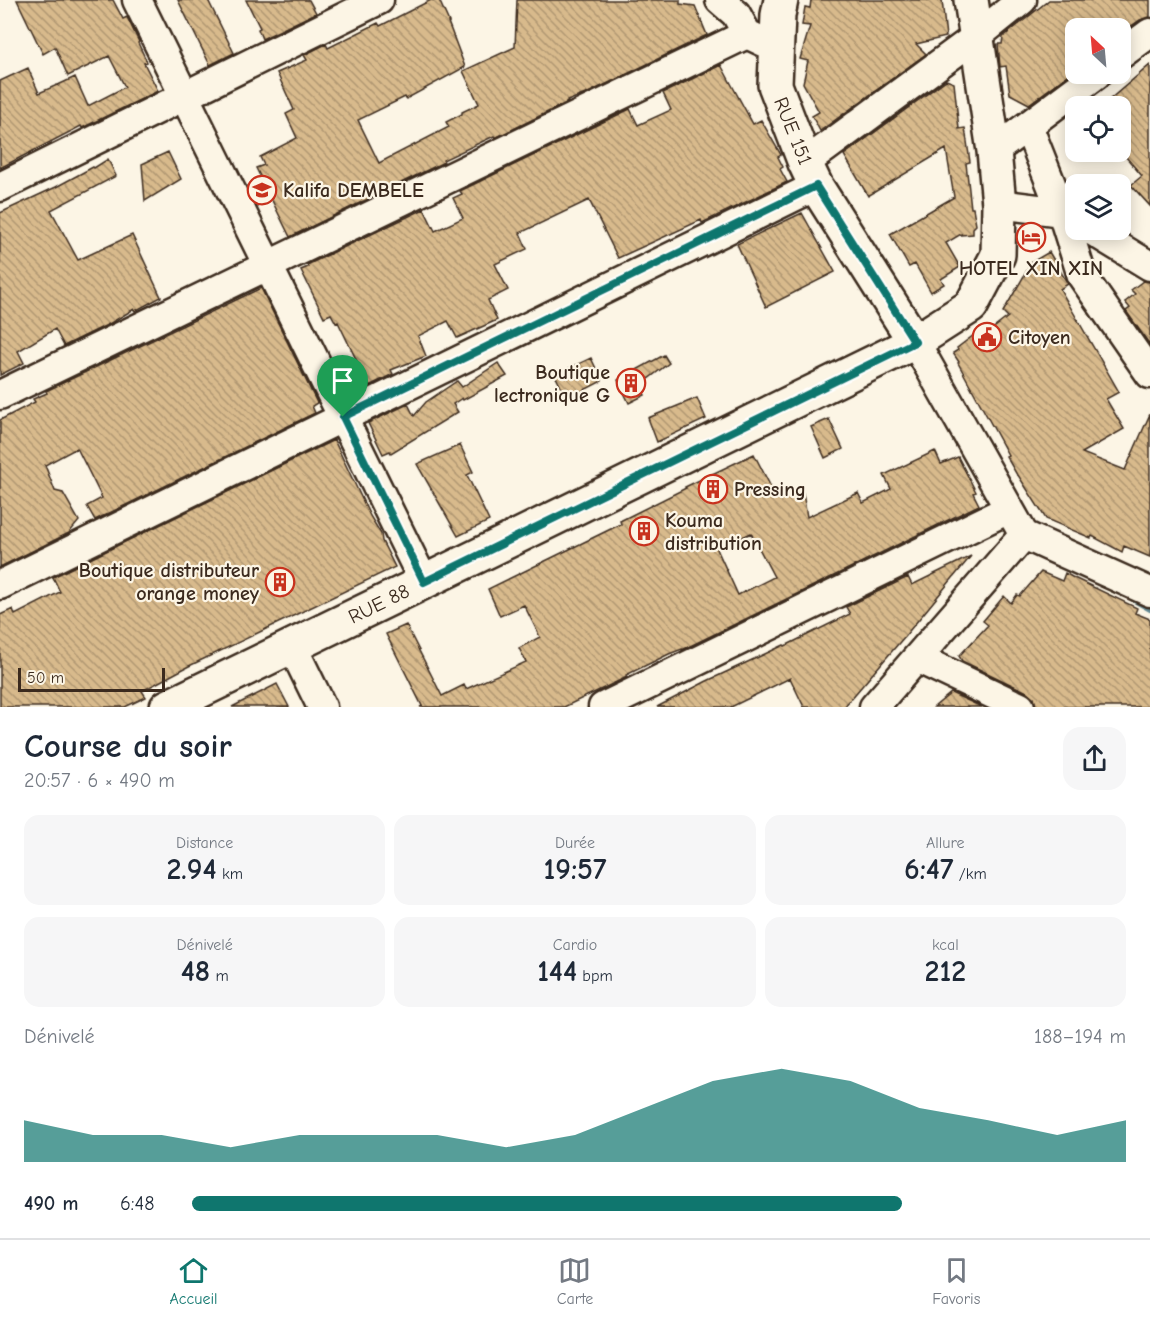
<!DOCTYPE html>
<html lang="fr">
<head>
<meta charset="utf-8">
<style>
	body { margin:0; font-family:"Comic Neue",sans-serif; background:#f6f6f7; color:#1f2937; height:100vh; display:flex; flex-direction:column; font-size:22px; white-space:nowrap }
	* { box-sizing:border-box; margin:0 }
	p { font-size:20px; color:#747a83 }
	.icon { flex:none; width:33px; height:33px; fill:none; stroke:currentColor; stroke-width:2; stroke-linecap:round; stroke-linejoin:round }
	.map { position:relative; height:707px; overflow:hidden }
	.sheet { display:flex; flex-direction:column; background:#fff; flex:1 }
	.sheet>* { flex:none }
	.needle { width:39px; rotate:334deg }
	.buttons { position:absolute; left:1065px; top:18px; display:grid; gap:12px }
	.buttons a { display:grid; place-items:center; width:66px; height:66px; border-radius:12px; background:#fff; box-shadow:0 3px 15px #0003; font-size:30px }
	.scale { position:absolute; left:18px; bottom:15px; width:147px; box-sizing:border-box; padding-left:6px; border:3px solid #3b2a1e; border-top:0; font-size:16px; line-height:21px; white-space:nowrap; color:#3b2a1e; -webkit-text-stroke:4px #fcf5e5; paint-order:stroke }
	.pin { position:absolute; display:grid; place-items:center; width:51px; height:51px; color:#fff; margin:-62px -26px; border-radius:50% 50% 50% 0; rotate:-45deg; box-shadow:0 0 6px #0007 }
	.pin .icon { rotate:45deg }
	.round { display:grid; place-items:center; flex:none; width:63px; height:63px; border-radius:18px; background:#f6f6f7 }
	.head { display:flex; align-items:center; justify-content:space-between; height:102px; padding:0 24px }
	h1 { font-size:33px; font-weight:700; line-height:45px }
	.figures { display:grid; grid-template-columns:repeat(3,1fr); gap:9px; height:102px; padding:6px 24px }
	.figures div { display:grid; align-content:center; border-radius:15px; background:#f6f6f7; text-align:center }
	.figures b { font-size:30px; font-weight:700 }
	.figures small { font-size:16px; font-weight:400 }
	.figures p { font-size:16px }
	.chart { height:168px; padding:12px 24px }
	.chart p { display:flex; justify-content:space-between }
	.chart svg { width:100%; height:108px; margin-top:6px; fill:#0f766e; opacity:.7 }
	ul { padding:0 24px; list-style:none; font-size:20px }
	li { display:grid; grid-template-columns:96px 72px 1fr; align-items:center; height:45px }
	li i { height:15px; border-radius:8px; background:#0f766e }
	.dock { display:flex; justify-content:space-around; align-items:center; height:84px; border-top:2px solid #e0e1e3; background:#fff; font-size:16px; color:#747a83 }
	.dock a { display:grid; justify-items:center; gap:3px }
	.dock .current { color:#0f766e }
	.map>svg:first-child { display:block }
	.lines { fill:none; stroke-linecap:round; stroke-linejoin:round }
	.stream { stroke:#658b94; stroke-width:6 }
	.building { fill:url(#building-back-hatch); stroke:#3b2a1e; stroke-width:1.5; fill-rule:evenodd }
	.minor-casing { stroke:#3b2a1e; stroke-width:33 }
	.major-casing { stroke:#3b2a1e; stroke-width:38 }
	.minor { stroke:#fcf5e5; stroke-width:28 }
	.major { stroke:#fcf5e5; stroke-width:33 }
	.route-casing { stroke:#fff; stroke-width:12 }
	.route { stroke:#0f766e; stroke-width:8 }
	.labels { text-anchor:middle; dominant-baseline:central; stroke-width:4.5; stroke-linejoin:round; paint-order:stroke }
	.street-label { font-size:20px; fill:#3b2a1e; stroke:#fcf5e5 }
	.poi-label { font-size:20px; font-weight:bold; fill:#3b2a1e; stroke:#fcf5e5; text-anchor:start }
</style>
</head>
<body>
<div class="map">
<svg width="1150" height="707" viewBox="0 0 1150 707">
	<defs>
		<pattern id="building-back-hatch" width="6" height="6" patternUnits="userSpaceOnUse" patternTransform="scale(1.5)"><rect width="6" height="6" fill="#d8ba8c"/><path d="M-1 5l2 2M0 0l6 6M5-1l2 2" fill="none" stroke="#b09772"/></pattern>
	</defs>
	<rect width="100%" height="100%" fill="#fcf5e5"/>
	<filter id="ink" filterUnits="userSpaceOnUse"><feTurbulence type="fractalNoise" baseFrequency=".0167" numOctaves="2"/><feDisplacementMap in="SourceGraphic" scale="12" xChannelSelector="R" yChannelSelector="G"/><feConvolveMatrix kernelMatrix="1 2 1 2 8 2 1 2 1" color-interpolation-filters="sRGB"/></filter>
	<g filter="url(#ink)">
		<g class="lines">
			<path class="stream" d="M1134,600L1150,609"/>
		</g>
		<path class="building" d="M17,0H113L123,19L127,17L139,42L138,43L147,62L144,63L158,91L82,128L81,126L0,168V81L28,68L39,93L57,85L59,86L58,85L75,77L88,106L125,87L109,56L68,76L55,47L43,54Z
			M178,0H208L234,53L210,65Z
			M246,0H309L316,13L262,39L258,29L260,28Z
			M431,0H439L449,22H448L465,67L406,99L405,97L358,120L379,163L449,127L446,122L462,114V112L479,104L463,71L515,47L517,0H680V4L695,6L707,35L588,93L567,101L568,102L495,138L494,136L443,160L444,162L290,237L256,168L264,165L260,157L297,138L286,114L294,110L277,73L307,60L304,55L326,44L328,48L378,23L380,26Z
			M811,0H942L946,37L916,44L926,54L820,131L812,116L819,112L803,83L808,61L800,59L810,26L802,25L805,7L810,8Z
			M1049,0H1150V17L1140,20L1120,34V28H1076V69L1029,104L1010,94L1006,66L1000,67L998,44H1002L1003,37Z
			M721,65L753,124L761,120L781,155L778,157L783,167L780,169L787,182L702,223L701,220L618,258L589,200L520,233L527,249L495,264L508,290L488,300L497,320L457,338L448,321L418,336L426,356L391,370L393,374L369,386L338,322L336,323L331,314L324,317L301,270L308,267L307,265L424,209L435,231L463,218L453,198L462,194L460,191L630,109L638,125L671,110L663,93Z
			M1150,65V206L1131,185L1142,176L1120,150V106H1102Z
			M946,80L954,83L959,129L965,128L970,162L966,163L971,208H973L976,225L973,228V234L961,235V234L946,243L960,267L941,279L944,284L931,292L915,264L909,267L890,234L954,197L946,149L868,196L844,155Z
			M168,152L181,179L145,201L142,164Z
			M108,159L116,176L51,210L78,260L132,235L161,297L135,311L134,309L109,324L64,346L55,329L18,351L24,363L0,375V213L56,187L93,167L94,168Z
			M802,213L835,272L766,307L737,244Z
			M1049,252L1068,284L1060,289L1119,392L1106,399L1124,429L1082,453L1125,470L1150,414V557L1124,546L1122,552L1092,536L1091,538L1046,519L1018,475H1017L1006,456L1008,455L958,363L959,362L953,353L958,350L957,348L974,335L978,340L1008,317L1003,312L1032,262Z
			M1143,281L1150,282V345L1126,311L1130,308L1125,302L1135,294L1131,290Z
			M261,288L317,403L312,406L315,413L95,520L87,506L102,498L77,448L45,465L55,491L63,493L79,521L69,533L0,567V420L35,402L33,399L47,393L46,391Z
			M664,355L669,363L639,386L645,395L629,403L618,380Z
			M591,358L602,381L567,399L555,375Z
			M498,363L507,376L463,400L462,398L453,404L458,412L391,453L390,451L383,454L368,423L408,404L414,416L426,402L457,381L462,387Z
			M697,398L706,419L657,442L648,418Z
			M829,419L843,449L825,458L811,427Z
			M334,440L370,516L381,534L382,541L395,567L187,667L142,691L146,697L125,707H0V615L13,609L15,615L60,592L53,577Z
			M460,445L473,472L467,475L489,521L458,536L417,464Z
			M935,451L941,464L958,457L976,492L973,493L979,505L682,650V649L669,654L626,675L627,677L564,707H420L422,706L386,634L406,625L442,696L464,685L466,689L526,662L519,648L540,637L524,605L500,616L488,589L621,524L620,521L686,488L685,487L754,454L776,497L803,493L807,517L858,493L863,503L891,489L884,475ZM751,533L774,577L738,595L717,549Z
			M971,556L905,636L844,707H804L790,678L731,707H657L707,681L784,645L785,646L850,614L846,607L908,577L912,585Z
			M1041,572L1062,581L1065,573L1072,577L1137,608L1135,613L1150,619V707H1036L1034,698L1027,692L962,661L959,656L988,625L983,621L1004,596L1011,603L1017,595L1020,596Z
			M277,684L289,707H232Z
			M951,693L982,707H934Z"/>
		<g class="lines">
			<g class="minor-casing">
				<path id="minor" d="M137,0L424,582
					M720,0L736,14L747,34L764,42
					M1120,55L1150,33
					M1028,126L1062,212L1076,220
					M994,151L1097,74
					M805,163L976,37L1022,0
					M0,187L379,0
					M999,204L1062,212L1082,276L1150,374
					M1091,230L1150,266
					M915,342L1024,535L1150,592
					M0,395L747,34
					M0,585L816,186
					M292,646L322,707
					M917,658L1020,707
					M603,707L1009,509
					M874,707L1024,535"/>
			</g>
			<g class="major-casing">
				<path id="major" d="M781,0L778,15L775,85L805,163L816,186L915,342
					M167,707L424,582L915,342L971,306L998,255L999,204L994,151L971,0"/>
			</g>
			<use href="#minor" class="minor"/>
			<use href="#major" class="major"/>
		</g>
	</g>
	<g class="lines" filter="url(#ink)">
		<g class="route-casing">
			<path id="route" d="M816,186L915,342L424,582L343,417Z"/>
		</g>
		<use href="#route" class="route"/>
	</g>
	<defs>
		<g id="school-ring" transform="scale(1.5)"><circle r="9.5" fill="#fcf5e5" stroke="#c8321e" stroke-width="1.5"/><path d="M0-5L7-2L0 1L-7-2ZM-4 1L0 2.5L4 1V4Q0 6-4 4Z" fill="#c8321e"/></g>
		<g id="hotel-ring" transform="scale(1.5)"><circle r="9.5" fill="#fcf5e5" stroke="#c8321e" stroke-width="1.5"/><path d="M-6-4.5h1.5V1H6V5H4.5V3h-9V5H-6ZM-4 0a1.8 1.8 0 1 1 3.6 0ZM.5 0V-2.5h3Q6-2.5 6 0Z" fill="#c8321e"/></g>
		<g id="civic-ring" transform="scale(1.5)"><circle r="9.5" fill="#fcf5e5" stroke="#c8321e" stroke-width="1.5"/><path d="M-.6-6.5H3V-4.5H.6V-3L4-1V1h2V6H-6V1h2V-1L-.6-3ZM-1.2 2.5V6h2.4V2.5Z" fill="#c8321e"/></g>
		<g id="building-ring" transform="scale(1.5)"><circle r="9.5" fill="#fcf5e5" stroke="#c8321e" stroke-width="1.5"/><path d="M-4-6H4V6H1V3H-1V6H-4ZM-2.5-4.3h1.7v1.8h-1.7ZM.8-4.3h1.7v1.8H.8ZM-2.5-1h1.7V.8h-1.7ZM.8-1h1.7V.8H.8Z" fill="#c8321e"/></g>
	</defs>
	<g fill-rule="evenodd">
		<use href="#school-ring" x="262" y="190"/>
		<use href="#hotel-ring" x="1031" y="237"/>
		<use href="#civic-ring" x="987" y="337"/>
		<use href="#building-ring" x="631" y="383"/>
		<use href="#building-ring" x="713" y="489"/>
		<use href="#building-ring" x="644" y="531"/>
		<use href="#building-ring" x="280" y="582"/>
	</g>
	<g class="labels">
		<g class="street-label">
			<text transform="translate(793 131) rotate(68)">RUE 151</text>
			<text transform="translate(379 604) rotate(-26)">RUE 88</text>
		</g>
		<g class="poi-label">
			<text x="283" y="190">Kalifa DEMBELE</text>
			<text x="1031" y="268" text-anchor="middle">HOTEL XIN XIN</text>
			<text x="1008" y="337">Citoyen</text>
			<text x="610" y="372" text-anchor="end">Boutique<tspan x="610" dy="23">lectronique G</tspan></text>
			<text x="734" y="489">Pressing</text>
			<text x="665" y="520">Kouma<tspan x="665" dy="23">distribution</tspan></text>
			<text x="259" y="570" text-anchor="end">Boutique distributeur<tspan x="259" dy="23">orange money</tspan></text>
		</g>
	</g>
</svg>
<div class="buttons">
<a><svg class="needle" viewBox="-14 -14 28 28"><path d="M0-13l5 13h-10z" fill="#e53935"/><path d="M0 13l5-13h-10z" fill="#747a83"/></svg></a>
<a><svg class="icon" aria-label="locate" viewBox="0 0 24 24"><circle cx="12" cy="12" r="6"/><path d="M12 2v4M12 18v4M2 12h4M18 12h4"/></svg></a>
<a><svg class="icon" aria-label="layers" viewBox="0 0 24 24"><path d="M12 4l9 5-9 5-9-5zM3 14l9 5 9-5"/></svg></a>
</div>
<div class="scale">50 m</div>
<div class="pin" style="left:343px;top:417px;background:#1e9e55"><svg class="icon" aria-label="arrive" viewBox="0 0 24 24"><path d="M6 21V4h12l-3 4 3 4H6"/></svg></div>
</div>
<section class="sheet">
<div class="head"><div><h1>Course du soir</h1><p>20:57 · 6 × 490 m</p></div><a class="round"><svg class="icon" aria-label="share" viewBox="0 0 24 24"><path d="M12 15V3M7 8l5-5 5 5M5 13v7h14v-7"/></svg></a></div>
<div class="figures">
<div><p>Distance</p><b>2.94<small> km</small></b></div>
<div><p>Durée</p><b>19:57</b></div>
<div><p>Allure</p><b>6:47<small> /km</small></b></div>
</div>
<div class="figures">
<div><p>Dénivelé</p><b>48<small> m</small></b></div>
<div><p>Cardio</p><b>144<small> bpm</small></b></div>
<div><p>kcal</p><b>212</b></div>
</div>
<div class="chart"><p><span>Dénivelé</span>188–194 m</p>
<svg viewBox="0 0 160 44" preserveAspectRatio="none"><path d="M0 44V27L10 33L20 33L30 38L40 33L50 33L60 33L70 38L80 33L90 22L100 11L110 6L120 11L130 22L140 27L150 33L160 27V44z"/></svg>
</div>
<ul>
<li><b>490 m</b>6:48<i style="width:76%"></i></li>
</ul>
</section>
<nav class="dock">
<a class="current"><svg class="icon" aria-label="home" viewBox="0 0 24 24"><path d="M3 11l9-7 9 7M6 9v11h12V9"/></svg>Accueil</a>
<a><svg class="icon" aria-label="map" viewBox="0 0 24 24"><path d="M3 6l6-2 6 2 6-2v14l-6 2-6-2-6 2zM9 4v14M15 6v14"/></svg>Carte</a>
<a><svg class="icon" aria-label="saved" viewBox="0 0 24 24"><path d="M7 4h10v16l-5-4-5 4z"/></svg>Favoris</a>
</nav>
</body>
</html>
